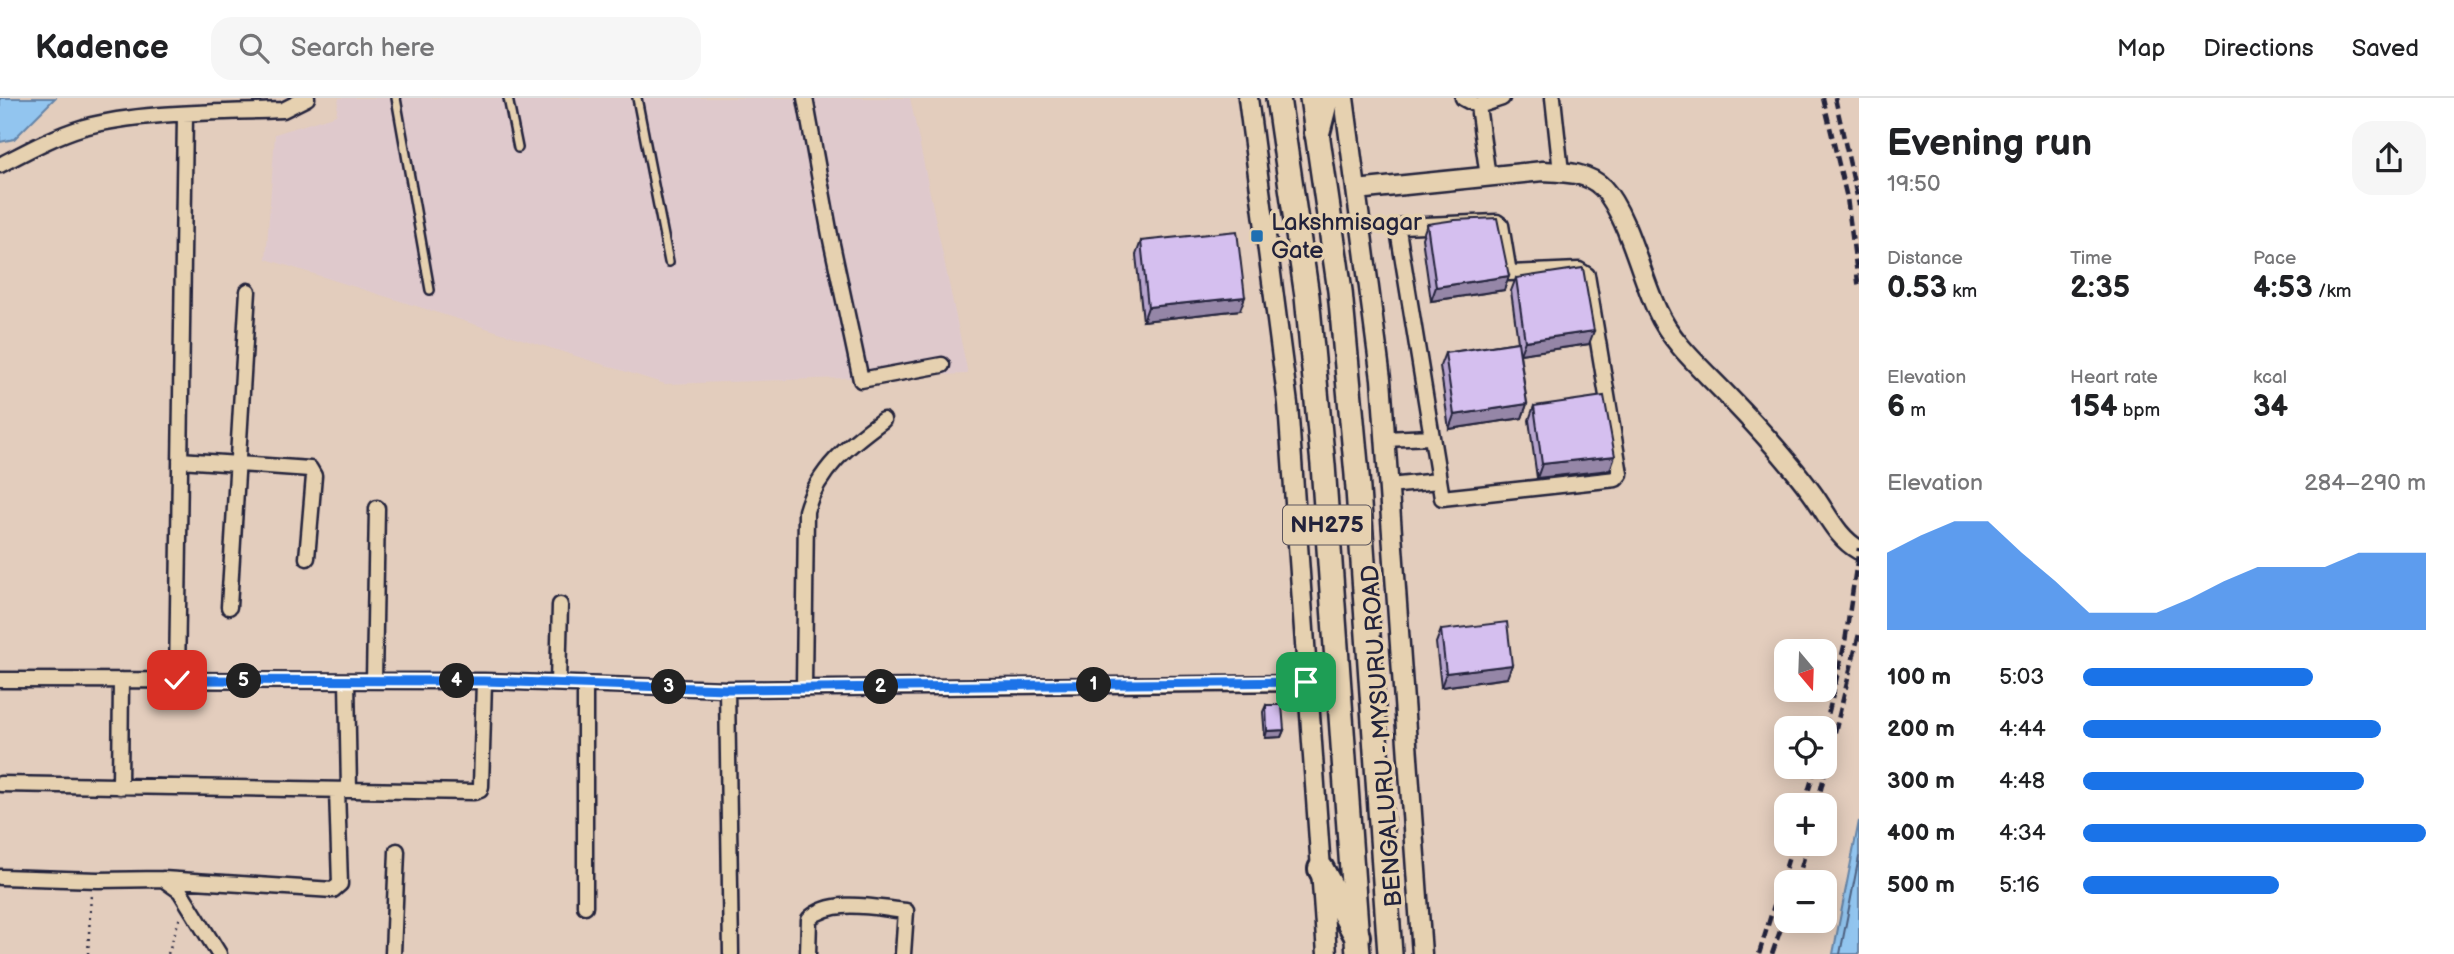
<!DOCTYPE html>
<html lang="en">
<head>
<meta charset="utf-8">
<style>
	body { margin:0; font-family:"Balsamiq Sans",sans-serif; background:#f6f6f6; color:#202124; height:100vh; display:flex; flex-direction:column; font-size:26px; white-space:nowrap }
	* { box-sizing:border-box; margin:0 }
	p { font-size:23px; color:#757577 }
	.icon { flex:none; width:38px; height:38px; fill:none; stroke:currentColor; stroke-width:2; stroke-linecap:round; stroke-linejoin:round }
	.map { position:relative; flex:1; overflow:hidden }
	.drawer { display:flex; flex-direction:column; background:#fff; width:595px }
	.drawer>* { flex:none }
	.needle { width:46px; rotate:161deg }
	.fabs { position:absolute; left:1774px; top:541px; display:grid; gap:14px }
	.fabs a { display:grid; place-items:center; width:63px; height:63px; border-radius:14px; background:#fff; box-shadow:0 4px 18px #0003; font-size:35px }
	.pin { position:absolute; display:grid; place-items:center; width:60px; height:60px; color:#fff; margin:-30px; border-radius:14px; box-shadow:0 4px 10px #0006 }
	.km { position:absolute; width:35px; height:35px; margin:-18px; border-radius:50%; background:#222; color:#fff; font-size:19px; line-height:35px; text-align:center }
	.round { display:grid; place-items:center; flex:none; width:74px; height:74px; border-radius:21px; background:#f6f6f6 }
	.summary { display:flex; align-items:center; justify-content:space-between; height:119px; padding:0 28px }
	h1 { font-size:38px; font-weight:800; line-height:52px }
	.metrics { display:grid; grid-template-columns:repeat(3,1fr); gap:10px; height:119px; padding:7px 28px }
	.metrics div { display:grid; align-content:center }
	.metrics b { font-size:30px; font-weight:800 }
	.metrics small { font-size:19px; font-weight:400 }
	.metrics p { font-size:19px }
	.chart { height:196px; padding:14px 28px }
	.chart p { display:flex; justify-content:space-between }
	.chart svg { width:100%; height:126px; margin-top:7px; fill:#1a73e8; opacity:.7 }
	ul { padding:0 28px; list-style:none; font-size:23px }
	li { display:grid; grid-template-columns:112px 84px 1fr; align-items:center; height:52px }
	li i { height:18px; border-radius:9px; background:#1a73e8 }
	header { display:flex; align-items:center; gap:42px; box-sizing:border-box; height:98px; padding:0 35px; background:#fff; border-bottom:2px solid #e0e0e0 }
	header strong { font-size:33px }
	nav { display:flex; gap:38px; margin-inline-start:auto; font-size:24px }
	.search { width:490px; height:63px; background:#f6f6f6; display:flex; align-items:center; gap:18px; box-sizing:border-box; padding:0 24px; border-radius:21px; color:#757577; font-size:26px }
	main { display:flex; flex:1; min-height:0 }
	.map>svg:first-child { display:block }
	.built { fill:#dfc9cc }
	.water { fill:#92c5ef; stroke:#6584a7; stroke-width:2 }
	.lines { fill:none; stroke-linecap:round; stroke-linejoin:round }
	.shore { stroke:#4f6383; stroke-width:2 }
	.service-casing { stroke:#22223b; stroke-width:12 }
	.minor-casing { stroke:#22223b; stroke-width:19 }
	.tertiary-casing { stroke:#22223b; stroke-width:23 }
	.trunk-casing { stroke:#22223b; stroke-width:28 }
	.motorway-casing { stroke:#22223b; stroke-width:30 }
	.path { stroke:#22223b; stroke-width:2.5; stroke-dasharray:2 5; stroke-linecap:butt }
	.service { stroke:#e6d1b0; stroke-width:7 }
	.minor { stroke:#e6d1b0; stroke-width:14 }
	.tertiary { stroke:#e6d1b0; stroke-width:18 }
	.trunk { stroke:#e6d1b0; stroke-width:23 }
	.motorway { stroke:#e6d1b0; stroke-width:24 }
	.rail { stroke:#22223b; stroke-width:4.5; stroke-dasharray:10 5; stroke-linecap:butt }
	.wall { fill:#b7a4ce; stroke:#22223b; stroke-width:2 }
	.shaded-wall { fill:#9586a7; stroke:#22223b; stroke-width:2 }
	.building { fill:#d5bfef; stroke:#22223b; stroke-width:2 }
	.route-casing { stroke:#fff; stroke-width:14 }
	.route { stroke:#1a73e8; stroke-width:9 }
	.poi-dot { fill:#1f6fb2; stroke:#e6d1b0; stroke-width:2.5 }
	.labels { text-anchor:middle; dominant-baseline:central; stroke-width:7; stroke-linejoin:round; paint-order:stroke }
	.shield { fill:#e6d1b0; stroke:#5d565e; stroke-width:2 }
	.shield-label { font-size:23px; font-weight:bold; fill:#22223b }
	.poi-label { font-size:24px; fill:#22223b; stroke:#e6d1b0; text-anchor:start }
	.street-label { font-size:24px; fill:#22223b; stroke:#e6d1b0 }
</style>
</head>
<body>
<header>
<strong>Kadence</strong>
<div class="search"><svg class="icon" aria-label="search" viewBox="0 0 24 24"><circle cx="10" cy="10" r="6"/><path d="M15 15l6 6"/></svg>Search here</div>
<nav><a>Map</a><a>Directions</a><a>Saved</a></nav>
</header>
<main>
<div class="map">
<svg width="1859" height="856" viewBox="0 0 1859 856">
	<rect width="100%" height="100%" fill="#e3cdbd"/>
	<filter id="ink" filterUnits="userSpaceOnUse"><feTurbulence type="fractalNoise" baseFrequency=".0143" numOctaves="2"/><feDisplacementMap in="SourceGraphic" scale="14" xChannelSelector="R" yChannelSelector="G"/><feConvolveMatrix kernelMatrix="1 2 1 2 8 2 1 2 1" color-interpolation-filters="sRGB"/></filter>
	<g filter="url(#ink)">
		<path class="built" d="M339,0H910L968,276L665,286L266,161L275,36L336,17Z"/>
		<path class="water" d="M0,0H55L14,41L0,44Z
			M1859,723V856H1833Z"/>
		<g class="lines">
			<path class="shore" d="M1840,856L1859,759"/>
			<g class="service-casing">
				<path id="service" d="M396,0L430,192
					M508,0L518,50
					M637,0L669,164"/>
			</g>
			<g class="minor-casing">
				<path id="minor" d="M805,0L830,137L861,282L942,267
					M1463,0L1478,8
					M1553,0L1561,74
					M0,67C27,53 54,38 84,29C142,13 221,15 283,12L307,0
					M1488,79L1478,8L1502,0
					M1497,124L1501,127L1509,175L1579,172L1587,177L1620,376L1616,381L1442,400L1398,132L1401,128Z
					M1385,341L1431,339
					M180,362L310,371L314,378L307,460
					M1389,388L1438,383
					M229,509L248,193
					M0,582L484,583L727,591L1306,585
					M177,582L185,17
					M347,583L349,692
					M374,583L377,410
					M558,585L560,507
					M804,590L806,413C818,371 849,347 883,322
					M727,591L731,856
					M0,686L474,694L480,692L481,688L484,583
					M120,689L121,582
					M0,779L98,782L163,781
					M585,808V586
					M219,856L180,793L163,781L333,792L340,786L337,692
					M393,856L397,753
					M808,856L809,821C832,799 876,810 906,813L903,856"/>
			</g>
			<g class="tertiary-casing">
				<path id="tertiary" d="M1248,0L1288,306L1327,856
					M1344,0L1381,281L1422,856
					M1356,92L1543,73C1563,74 1588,74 1603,90C1627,116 1641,178 1657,212C1672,245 1699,268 1724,294C1755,326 1786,359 1812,395C1826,414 1837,440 1859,452"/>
			</g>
			<g class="trunk-casing">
				<path id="trunk" d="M1278,0L1307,198L1323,367L1358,856
					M1312,0L1340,193L1357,377L1390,856"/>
			</g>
			<g class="motorway-casing">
				<path id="motorway" d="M1317,35L1326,0
					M1321,771L1357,838"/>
			</g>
			<path class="path" d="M88,856L91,796
				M168,856L180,819"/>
			<use href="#service" class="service"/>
			<use href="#minor" class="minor"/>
			<use href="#tertiary" class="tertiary"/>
			<use href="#trunk" class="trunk"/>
			<use href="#motorway" class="motorway"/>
			<path class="rail" d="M1823,0L1847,100L1859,191
				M1835,0L1859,107
				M1825,630L1845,544L1859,450
				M1804,707L1816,668
				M1817,707L1859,536
				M1797,784L1808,746
				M1759,856L1793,746
				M1772,856L1787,813"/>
		</g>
		<path class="wall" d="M1427,126L1509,178L1504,192L1431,203L1422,140Z
			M1141,143L1240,212L1143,223L1136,157Z
			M1516,180L1589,246L1520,256L1527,306L1522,320L1449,331L1440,268L1445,255L1518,244L1511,193Z
			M1534,308L1610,372L1537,380L1529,322Z
			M1441,532L1507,580L1441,589L1436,545Z
			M1266,607L1284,632L1281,639L1265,640L1263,614Z"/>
		<path class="shaded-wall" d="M1509,178L1504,192L1431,203L1436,189Z
			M1245,199L1240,212L1143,223L1148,209Z
			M1594,233L1589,246L1520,256L1525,243Z
			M1527,306L1522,320L1449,331L1454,317Z
			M1615,358L1610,372L1537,380L1542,366Z
			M1512,567L1507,580L1441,589L1446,575Z
			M1284,632L1281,639L1265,640L1267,633Z"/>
		<path class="building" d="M1497,120L1509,178L1436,189L1427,126L1455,122Z
			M1237,133L1245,199L1148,209L1141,143Z
			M1583,170L1594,233L1525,243L1516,180Z
			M1518,244L1527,306L1454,317L1445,255Z
			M1604,298L1615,358L1542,366L1534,308Z
			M1507,524L1512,567L1446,575L1441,532Z
			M1266,607H1282L1284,632L1267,633Z"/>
	</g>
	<g class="lines" filter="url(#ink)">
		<g class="route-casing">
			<path id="route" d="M177,582L484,583L727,591L1306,584"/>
		</g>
		<use href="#route" class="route"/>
	</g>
	<rect class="poi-dot" x="1250" y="131" width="14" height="14" rx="3.5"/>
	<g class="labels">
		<rect class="shield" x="1283" y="407.5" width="88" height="39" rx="5"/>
		<g class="shield-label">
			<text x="1327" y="427">NH275</text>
		</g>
		<g class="poi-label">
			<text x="1271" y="124">Lakshmisagar<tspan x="1271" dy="28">Gate</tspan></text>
		</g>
		<g class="street-label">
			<text transform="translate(1382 638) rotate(-94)">BENGALURU - MYSURU ROAD</text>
		</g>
	</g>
</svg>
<div class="fabs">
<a><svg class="needle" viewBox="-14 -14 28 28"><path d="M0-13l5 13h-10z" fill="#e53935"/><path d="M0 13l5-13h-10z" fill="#757577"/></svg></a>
<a><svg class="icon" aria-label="locate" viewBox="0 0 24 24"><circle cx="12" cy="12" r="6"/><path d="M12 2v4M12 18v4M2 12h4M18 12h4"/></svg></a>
<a>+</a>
<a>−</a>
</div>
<div class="pin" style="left:1306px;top:584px;background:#1e9e55"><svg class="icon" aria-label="arrive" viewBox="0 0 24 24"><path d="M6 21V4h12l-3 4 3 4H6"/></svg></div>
<div class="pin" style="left:177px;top:582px;background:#d93025"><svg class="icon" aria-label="check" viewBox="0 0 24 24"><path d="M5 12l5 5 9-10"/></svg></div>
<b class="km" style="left:1094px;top:587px">1</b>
<b class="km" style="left:881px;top:589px">2</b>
<b class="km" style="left:669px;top:589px">3</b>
<b class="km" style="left:457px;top:583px">4</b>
<b class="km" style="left:244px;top:583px">5</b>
</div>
<section class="drawer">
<div class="summary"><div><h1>Evening run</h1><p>19:50</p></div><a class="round"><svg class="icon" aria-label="share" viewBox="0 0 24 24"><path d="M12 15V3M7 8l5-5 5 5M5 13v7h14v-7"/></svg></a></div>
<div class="metrics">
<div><p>Distance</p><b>0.53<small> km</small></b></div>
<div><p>Time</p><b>2:35</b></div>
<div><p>Pace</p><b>4:53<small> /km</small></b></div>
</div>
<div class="metrics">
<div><p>Elevation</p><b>6<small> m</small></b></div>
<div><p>Heart rate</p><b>154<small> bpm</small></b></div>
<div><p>kcal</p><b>34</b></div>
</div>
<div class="chart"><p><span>Elevation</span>284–290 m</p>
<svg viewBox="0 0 160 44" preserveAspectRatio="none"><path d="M0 44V17L10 11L20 6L30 6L40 17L50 27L60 38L70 38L80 38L90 33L100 27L110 22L120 22L130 22L140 17L150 17L160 17V44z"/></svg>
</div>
<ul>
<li><b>100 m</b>5:03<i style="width:67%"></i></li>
<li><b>200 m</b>4:44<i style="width:87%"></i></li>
<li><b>300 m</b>4:48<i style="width:82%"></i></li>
<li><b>400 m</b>4:34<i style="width:100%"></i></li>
<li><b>500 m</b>5:16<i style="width:57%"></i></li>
</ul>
</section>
</main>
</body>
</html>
